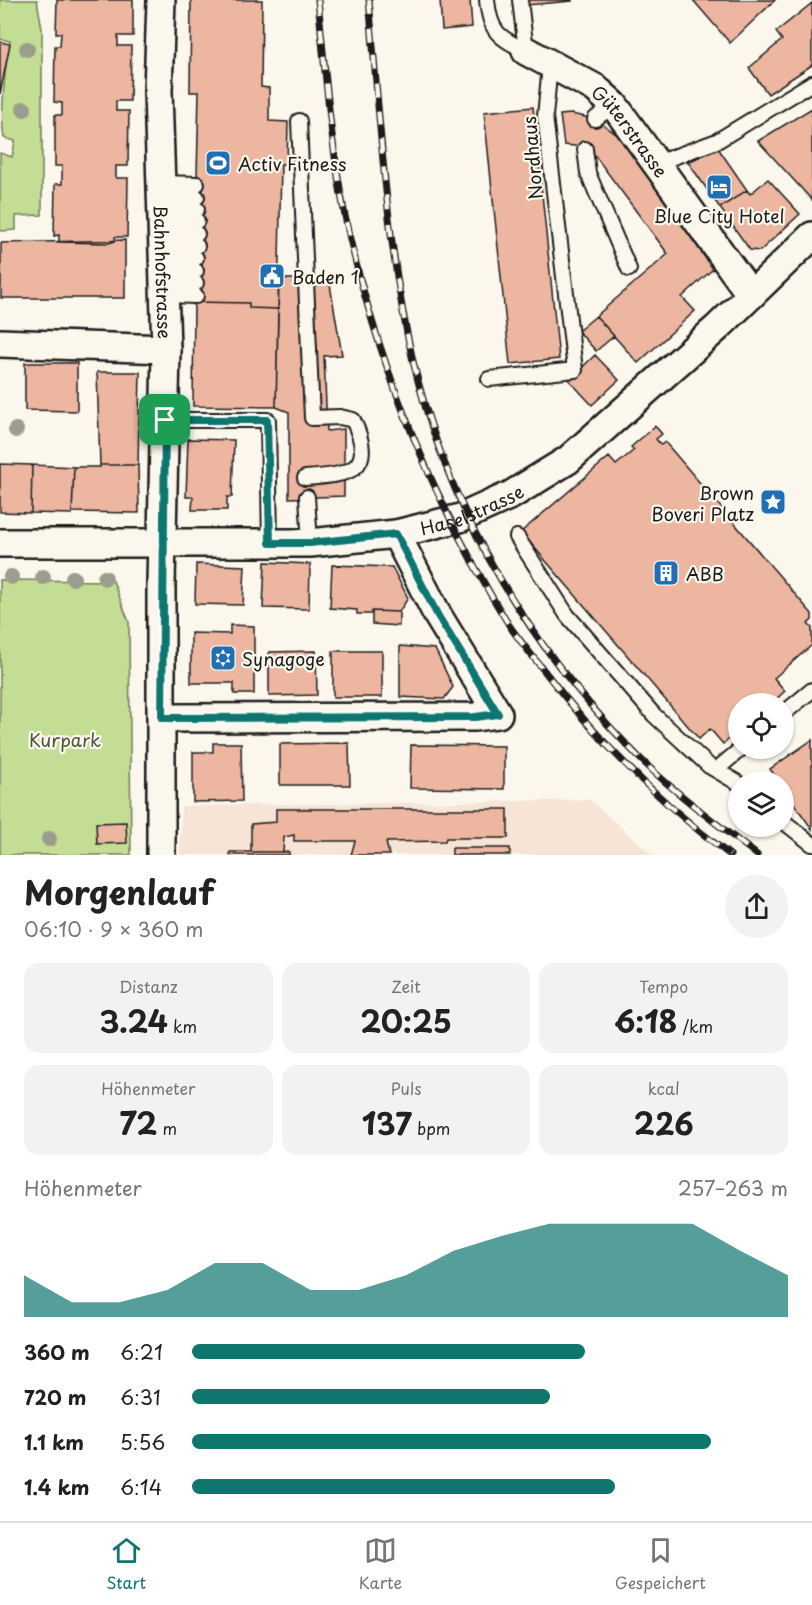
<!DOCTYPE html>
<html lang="de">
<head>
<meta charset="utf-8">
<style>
	body { margin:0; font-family:"Playpen Sans",sans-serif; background:#f2f2f2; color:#222; height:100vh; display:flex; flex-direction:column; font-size:22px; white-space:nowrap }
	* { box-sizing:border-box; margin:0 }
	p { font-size:20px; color:#767676 }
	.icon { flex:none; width:33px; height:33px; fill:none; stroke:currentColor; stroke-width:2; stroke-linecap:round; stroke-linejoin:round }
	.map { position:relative; height:855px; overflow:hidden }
	.sheet { display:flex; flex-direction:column; background:#fff; flex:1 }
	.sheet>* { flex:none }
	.controls { position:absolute; left:728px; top:693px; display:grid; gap:12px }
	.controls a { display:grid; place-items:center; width:66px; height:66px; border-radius:50%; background:#fff; box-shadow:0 2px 4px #0004; font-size:30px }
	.pin { position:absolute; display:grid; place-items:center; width:51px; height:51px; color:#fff; margin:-26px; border-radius:12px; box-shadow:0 3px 9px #0006 }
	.round { display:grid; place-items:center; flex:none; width:63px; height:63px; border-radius:32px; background:#f2f2f2 }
	.headline { display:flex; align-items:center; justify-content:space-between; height:102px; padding:0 24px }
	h1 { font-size:33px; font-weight:700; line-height:45px }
	.figures { display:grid; grid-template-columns:repeat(3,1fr); gap:9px; height:102px; padding:6px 24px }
	.figures div { display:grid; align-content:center; border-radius:15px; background:#f2f2f2; text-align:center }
	.figures b { font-size:30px; font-weight:700 }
	.figures small { font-size:16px; font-weight:400 }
	.figures p { font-size:16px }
	.chart { height:168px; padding:12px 24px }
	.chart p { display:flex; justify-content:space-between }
	.chart svg { width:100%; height:108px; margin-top:6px; fill:#0f766e; opacity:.7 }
	ul { padding:0 24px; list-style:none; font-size:20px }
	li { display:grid; grid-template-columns:96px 72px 1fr; align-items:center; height:45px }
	li i { height:15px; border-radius:8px; background:#0f766e }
	.dock { display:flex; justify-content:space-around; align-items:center; height:84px; border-top:2px solid #e0e0e0; background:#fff; font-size:16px; color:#767676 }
	.dock a { display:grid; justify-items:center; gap:3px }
	.dock .selected { color:#0f766e }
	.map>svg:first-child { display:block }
	.built { fill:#f7e4d6 }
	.green { fill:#c4dd94; stroke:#707c58; stroke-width:1.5 }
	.building { fill:#edb6a1; stroke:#1c1c1c; stroke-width:1.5 }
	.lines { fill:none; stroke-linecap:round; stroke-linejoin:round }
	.service-casing { stroke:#1c1c1c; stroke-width:18 }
	.minor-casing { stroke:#1c1c1c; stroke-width:32 }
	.service { stroke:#fbf7ec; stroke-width:14 }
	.minor { stroke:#fbf7ec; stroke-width:27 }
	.rail-casing { stroke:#1c1c1c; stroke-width:7 }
	.rail { stroke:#fbf7ec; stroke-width:4.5; stroke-dasharray:14; stroke-linecap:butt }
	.tree { fill:#9c9e8d }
	.route-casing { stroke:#fff; stroke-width:12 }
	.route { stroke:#0f766e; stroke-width:8 }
	.labels { text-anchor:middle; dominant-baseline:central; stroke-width:4.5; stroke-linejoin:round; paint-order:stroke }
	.street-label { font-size:18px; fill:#1c1c1c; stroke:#fbf7ec }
	.poi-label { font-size:18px; fill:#1c1c1c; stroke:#fbf7ec; text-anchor:start }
	.park-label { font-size:18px; fill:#4e5640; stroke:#fbf7ec }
</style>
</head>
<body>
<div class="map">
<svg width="812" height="855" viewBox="0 0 812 855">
	<rect width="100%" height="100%" fill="#fbf7ec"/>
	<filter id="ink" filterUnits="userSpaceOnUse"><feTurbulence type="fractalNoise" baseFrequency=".0167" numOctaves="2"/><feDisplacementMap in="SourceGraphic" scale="12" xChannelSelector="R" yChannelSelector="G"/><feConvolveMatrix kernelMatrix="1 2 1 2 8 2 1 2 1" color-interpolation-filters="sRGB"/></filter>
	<g filter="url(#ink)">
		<path class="built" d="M590,800L652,855H180L181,806Z"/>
		<path class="green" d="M0,0H37L42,29V215L16,216V230L0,231V153L12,157L15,141L4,138C0,117 5,65 10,41L0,39Z
			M0,580L113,581L129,622L131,855H0Z"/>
		<path class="building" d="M57,0H133V36H118V46H131L130,101H116V111H129L128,166H116V178H128L127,237H115V241L109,243L59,242V235L54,236L55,184H62V166H55V115H62V103L54,102L55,46H60L61,33H56Z
			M191,0H262L261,87L269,88V121L288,122L287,164H281L278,309L249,308V303L194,302L199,92H190Z
			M440,0H470L472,27L442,30Z
			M527,0H572V1L527,5Z
			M693,0H775L730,43Z
			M812,3V65L768,94L749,68L782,40L776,32Z
			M0,42L10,44L0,94Z
			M533,107L559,359L510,364L484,112Z
			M812,108V200L758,141Z
			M571,114L595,119L623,139L713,269L682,297L695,311L638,363L596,316L668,254L593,153L575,146L564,145L560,115Z
			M718,148L747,190L720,208L688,162Z
			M768,179L800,214L760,251L750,250L720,208L747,190L750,194Z
			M125,240V298H1V243Z
			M279,279H329L342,355L324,356L327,431L344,429V496L289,498V412L276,407Z
			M194,302L249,303V308L278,309L276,407L193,406Z
			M596,316L614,336L596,351L578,331Z
			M595,355L619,380L592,405L569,380Z
			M25,363H77V411L25,410Z
			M97,372H140L138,465H100Z
			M655,426L662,434L656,439L661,445L665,442L812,614V620L808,624L812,628V645L774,678L785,691L771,704H738V732L723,744L710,729L699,739L521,532L609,457L616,465L634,450L631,447Z
			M188,439L234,440L232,497H227V510H192L193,497H186Z
			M0,464L32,465L31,513L0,512Z
			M32,465L74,467L72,514L31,513Z
			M100,465H138L139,513L72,512L74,467H100Z
			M265,562L310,564L309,609L263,608Z
			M196,564L245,566L243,605L195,604Z
			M332,565L392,567L408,598L399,612L372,611V614H357V610L330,608Z
			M372,611L399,612V626L372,624Z
			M230,625L254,626V694H234V683H191V633L230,634Z
			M400,646L435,649L453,687L444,699L400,697Z
			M316,651L317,695L269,696V652Z
			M333,651H382V697H333Z
			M812,740V829L783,788V782H779L770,769Z
			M213,743H241L242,801L193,802V752H213Z
			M349,743L350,785H280V744Z
			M411,745L504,746V789L410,788Z
			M276,809H508V838H446L445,841L386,842L389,855H351L355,841H294V835L284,837L283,852H251V824L276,822Z
			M126,822L127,843L97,844L96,823Z
			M452,848H510V855H452Z
			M230,852H289V855H230Z"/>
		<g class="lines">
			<g class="service-casing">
				<path id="service" d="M487,0C490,32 498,37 526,51
					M520,0L526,51
					M595,119L614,105
					M299,121L312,418L340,417L353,420C378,472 348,475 305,478
					M585,149L588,173L629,269
					M657,163L717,141L812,83
					M160,183L197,184
					M161,196L197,197
					M161,208L197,209
					M162,221H197
					M162,233L197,234
					M163,245L197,246
					M164,258H196
					M164,270L196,271
					M165,283H196
					M165,295L196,296
					M489,379L575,370L545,116L550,66
					M165,420H268L270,543
					M307,497L310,543
					M517,537L567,615L654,715L709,766L738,783
					M783,714L812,690
					M716,770L742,748
					M783,821L812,844"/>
			</g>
			<g class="minor-casing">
				<g id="minor">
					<path id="s1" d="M161,0L158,91L166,349L161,584V855"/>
					<path id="s2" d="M526,51L595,88L614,105L751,295"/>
					<path d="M0,343L166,349"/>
					<path id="s3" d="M0,543H310L396,534L460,518L511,495L568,460L718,327L812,236"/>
					<path d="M162,718L475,717L498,714L438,616L396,534"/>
				</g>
			</g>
			<use href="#service" class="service"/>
			<use href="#minor" class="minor"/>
			<g class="rail-casing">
				<path id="rail" d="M318,0C326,80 332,161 350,239C382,374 436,508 509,625C519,640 531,654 542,668C596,739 659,802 730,855
					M369,0C380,120 386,244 413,361C448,508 522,636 626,744C665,786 712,820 757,855"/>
			</g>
			<use href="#rail" class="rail"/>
		</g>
		<g class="tree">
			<circle cx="27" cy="49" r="8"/>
			<circle cx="24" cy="109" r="8"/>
			<circle cx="16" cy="430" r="8"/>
			<circle cx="11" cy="577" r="8"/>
			<circle cx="43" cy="577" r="8"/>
			<circle cx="73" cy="578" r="8"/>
			<circle cx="105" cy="578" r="8"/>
			<circle cx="49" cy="839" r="8"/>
		</g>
	</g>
	<g class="lines" filter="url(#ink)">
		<g class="route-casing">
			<path id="route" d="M165,420H267L270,543H310L396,534L438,616L498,714L475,717L162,718Z"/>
		</g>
		<use href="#route" class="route"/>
	</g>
	<defs>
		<g id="stadium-square" transform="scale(1.35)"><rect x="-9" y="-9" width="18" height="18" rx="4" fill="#1f6fb2" stroke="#fbf7ec"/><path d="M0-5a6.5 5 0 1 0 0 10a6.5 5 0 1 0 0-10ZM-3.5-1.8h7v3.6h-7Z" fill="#fff"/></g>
		<g id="hotel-square" transform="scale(1.35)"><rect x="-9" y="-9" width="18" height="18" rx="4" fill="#1f6fb2" stroke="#fbf7ec"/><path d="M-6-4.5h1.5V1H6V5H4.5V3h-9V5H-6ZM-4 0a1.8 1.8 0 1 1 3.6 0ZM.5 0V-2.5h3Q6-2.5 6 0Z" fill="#fff"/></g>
		<g id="civic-square" transform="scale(1.35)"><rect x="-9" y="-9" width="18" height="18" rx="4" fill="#1f6fb2" stroke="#fbf7ec"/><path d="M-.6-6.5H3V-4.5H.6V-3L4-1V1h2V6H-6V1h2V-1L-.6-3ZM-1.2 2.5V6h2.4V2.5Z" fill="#fff"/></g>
		<g id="sight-square" transform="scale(1.35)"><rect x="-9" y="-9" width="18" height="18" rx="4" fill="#1f6fb2" stroke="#fbf7ec"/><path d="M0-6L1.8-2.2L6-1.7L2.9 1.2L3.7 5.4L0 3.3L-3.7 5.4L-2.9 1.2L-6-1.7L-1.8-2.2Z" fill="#fff"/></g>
		<g id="building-square" transform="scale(1.35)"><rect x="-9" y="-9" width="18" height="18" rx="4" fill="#1f6fb2" stroke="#fbf7ec"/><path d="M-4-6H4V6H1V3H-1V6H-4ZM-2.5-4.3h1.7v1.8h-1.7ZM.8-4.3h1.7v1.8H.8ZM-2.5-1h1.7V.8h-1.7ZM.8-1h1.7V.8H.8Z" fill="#fff"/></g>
		<g id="synagogue-square" transform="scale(1.35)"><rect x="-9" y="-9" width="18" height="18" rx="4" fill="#1f6fb2" stroke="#fbf7ec"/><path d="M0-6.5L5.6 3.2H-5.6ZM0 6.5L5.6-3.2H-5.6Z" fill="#fff"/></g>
	</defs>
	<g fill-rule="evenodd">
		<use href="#stadium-square" x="218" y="163"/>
		<use href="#hotel-square" x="719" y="187"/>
		<use href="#civic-square" x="272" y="276"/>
		<use href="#sight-square" x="773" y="502"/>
		<use href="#building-square" x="666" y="573"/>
		<use href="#synagogue-square" x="223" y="658"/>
	</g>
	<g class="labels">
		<g class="street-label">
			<text stroke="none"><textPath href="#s2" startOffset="134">Güterstrasse</textPath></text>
			<text transform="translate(532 158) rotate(-95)">Nordhaus</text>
			<text stroke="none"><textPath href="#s1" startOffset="272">Bahnhofstrasse</textPath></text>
			<text stroke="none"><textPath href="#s3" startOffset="476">Haselstrasse</textPath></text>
		</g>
		<g class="poi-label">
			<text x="238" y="163">Activ Fitness</text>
			<text x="719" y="215" text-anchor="middle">Blue City Hotel</text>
			<text x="292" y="276">Baden 1</text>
			<text x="754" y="492" text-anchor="end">Brown<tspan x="754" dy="21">Boveri Platz</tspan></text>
			<text x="686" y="573">ABB</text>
			<text x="242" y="658">Synagoge</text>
		</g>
		<g class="park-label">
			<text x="65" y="739">Kurpark</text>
		</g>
	</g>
</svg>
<div class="controls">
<a><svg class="icon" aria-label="locate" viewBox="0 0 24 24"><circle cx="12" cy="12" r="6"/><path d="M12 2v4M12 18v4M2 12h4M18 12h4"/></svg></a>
<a><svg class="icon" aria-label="layers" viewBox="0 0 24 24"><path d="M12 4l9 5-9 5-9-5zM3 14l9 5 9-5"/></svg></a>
</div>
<div class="pin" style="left:165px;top:420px;background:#1e9e55"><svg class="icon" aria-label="arrive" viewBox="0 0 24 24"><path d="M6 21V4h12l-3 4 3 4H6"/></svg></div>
</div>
<section class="sheet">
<div class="headline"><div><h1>Morgenlauf</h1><p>06:10 · 9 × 360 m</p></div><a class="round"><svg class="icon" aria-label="share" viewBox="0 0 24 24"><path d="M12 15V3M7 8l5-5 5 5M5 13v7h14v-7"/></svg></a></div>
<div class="figures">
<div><p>Distanz</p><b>3.24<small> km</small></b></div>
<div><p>Zeit</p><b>20:25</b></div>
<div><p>Tempo</p><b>6:18<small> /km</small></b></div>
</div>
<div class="figures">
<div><p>Höhenmeter</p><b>72<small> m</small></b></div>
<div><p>Puls</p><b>137<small> bpm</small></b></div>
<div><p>kcal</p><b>226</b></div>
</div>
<div class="chart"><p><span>Höhenmeter</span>257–263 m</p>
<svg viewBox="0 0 160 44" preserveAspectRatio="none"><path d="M0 44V27L10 38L20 38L30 33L40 22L50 22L60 33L70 33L80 27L90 17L100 11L110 6L120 6L130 6L140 6L150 17L160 27V44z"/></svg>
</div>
<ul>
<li><b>360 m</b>6:21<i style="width:66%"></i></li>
<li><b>720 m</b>6:31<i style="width:60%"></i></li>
<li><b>1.1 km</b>5:56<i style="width:87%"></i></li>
<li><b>1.4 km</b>6:14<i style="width:71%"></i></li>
</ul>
</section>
<nav class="dock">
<a class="selected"><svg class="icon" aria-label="home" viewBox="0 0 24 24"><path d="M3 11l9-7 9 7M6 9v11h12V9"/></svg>Start</a>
<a><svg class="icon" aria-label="map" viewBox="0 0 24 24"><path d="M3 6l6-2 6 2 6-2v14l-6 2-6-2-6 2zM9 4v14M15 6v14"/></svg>Karte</a>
<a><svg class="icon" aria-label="saved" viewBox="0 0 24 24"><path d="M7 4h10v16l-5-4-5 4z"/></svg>Gespeichert</a>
</nav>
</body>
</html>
